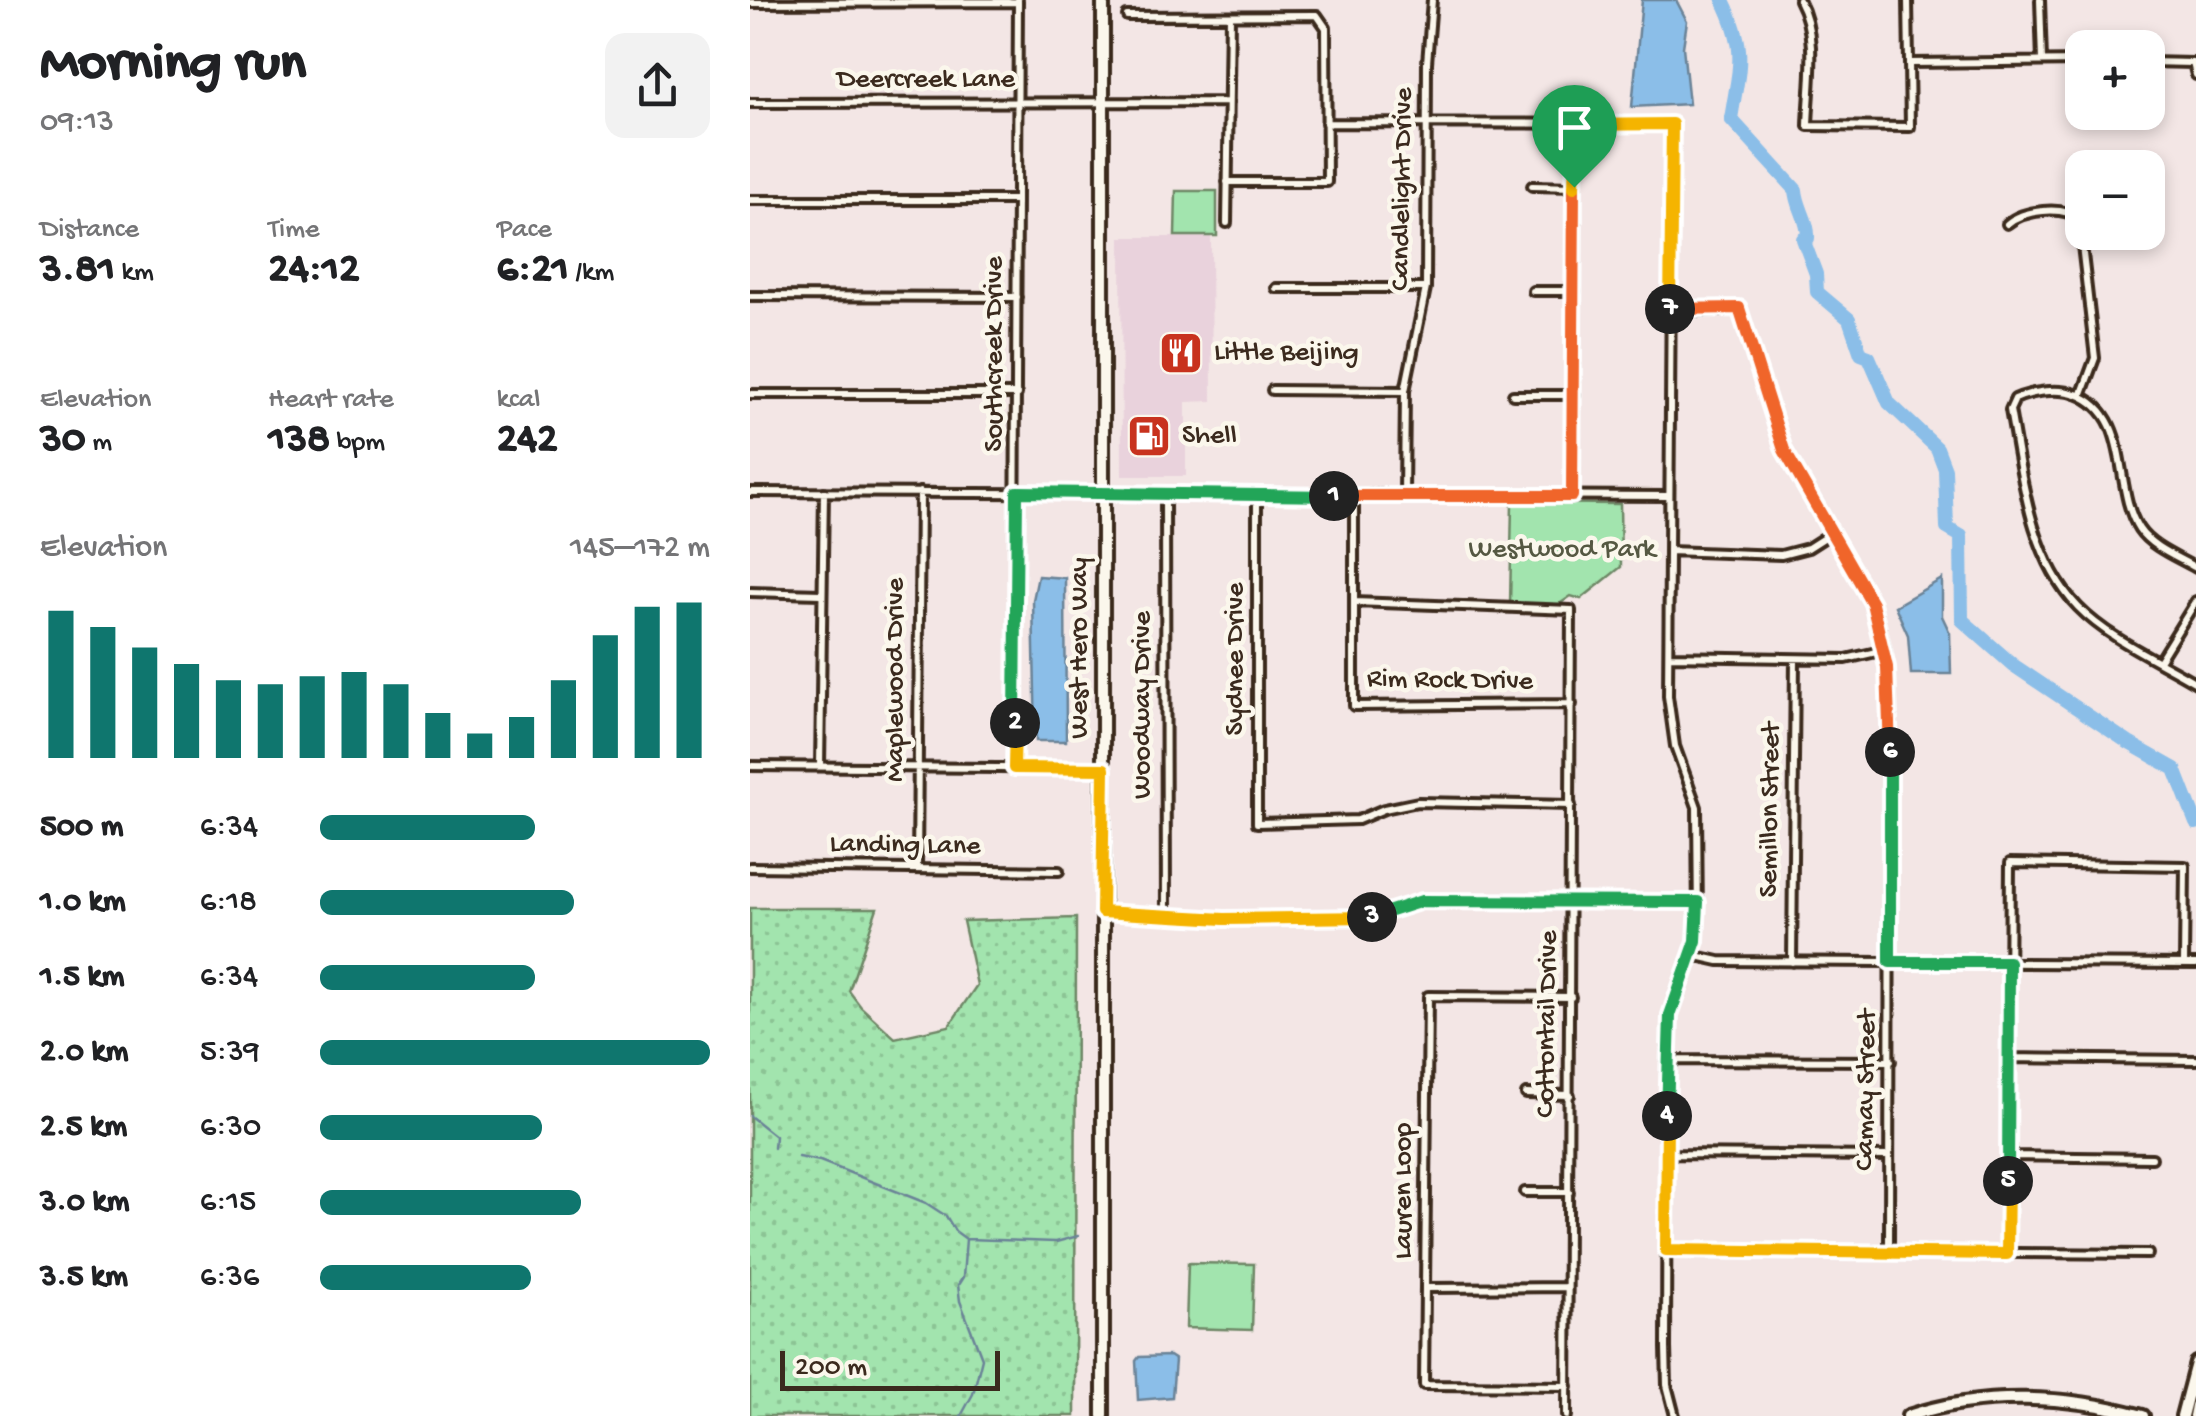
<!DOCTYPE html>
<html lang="en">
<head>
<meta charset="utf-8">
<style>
	body { margin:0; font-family:"Gochi Hand",sans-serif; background:#f2f2f2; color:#202124; height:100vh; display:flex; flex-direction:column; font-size:38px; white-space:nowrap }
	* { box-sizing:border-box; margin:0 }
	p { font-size:32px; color:#757577 }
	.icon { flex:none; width:55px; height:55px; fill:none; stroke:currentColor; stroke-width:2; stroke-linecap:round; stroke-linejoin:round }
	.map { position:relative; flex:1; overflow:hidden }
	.panel { display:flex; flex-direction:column; background:#fff; width:750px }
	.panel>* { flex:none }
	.fabs { position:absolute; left:1315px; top:30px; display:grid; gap:20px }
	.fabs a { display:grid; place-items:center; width:100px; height:100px; border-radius:20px; background:#fff; box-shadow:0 5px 15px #0003; font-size:50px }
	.scale { position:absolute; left:30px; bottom:25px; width:220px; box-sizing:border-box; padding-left:10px; border:5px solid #3b2a1e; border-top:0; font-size:28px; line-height:35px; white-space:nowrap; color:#3b2a1e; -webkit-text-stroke:8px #fbf7ec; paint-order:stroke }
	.pin { position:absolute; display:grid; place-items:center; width:85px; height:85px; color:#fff; margin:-102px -42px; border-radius:50% 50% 50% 0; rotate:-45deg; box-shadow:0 0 10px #0007 }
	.pin .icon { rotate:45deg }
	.km { position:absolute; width:50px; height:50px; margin:-25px; border-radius:50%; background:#222; color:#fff; font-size:28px; line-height:50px; text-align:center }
	.round { display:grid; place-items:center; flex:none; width:105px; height:105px; border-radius:20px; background:#f2f2f2 }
	.headline { display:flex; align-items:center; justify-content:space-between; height:170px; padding:0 40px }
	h1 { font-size:55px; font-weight:700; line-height:75px }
	.figures { display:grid; grid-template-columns:repeat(3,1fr); gap:15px; height:170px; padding:10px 40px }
	.figures div { display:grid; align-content:center }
	.figures b { font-size:42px; font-weight:700 }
	.figures small { font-size:28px; font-weight:400 }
	.figures p { font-size:28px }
	.chart { height:280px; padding:20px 40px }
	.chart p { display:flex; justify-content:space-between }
	.chart svg { width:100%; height:180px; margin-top:10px; stroke:#0f766e; stroke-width:6 }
	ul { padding:0 40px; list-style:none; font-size:32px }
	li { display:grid; grid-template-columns:160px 120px 1fr; align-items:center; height:75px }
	li i { height:25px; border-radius:12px; background:#0f766e }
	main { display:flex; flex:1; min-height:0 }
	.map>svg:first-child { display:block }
	.built { fill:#e9d2dc }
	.grass { fill:url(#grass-dots); stroke:#6e8766; stroke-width:2.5 }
	.park { fill:#a2e4ae; stroke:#6e8766; stroke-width:2.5 }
	.water { fill:#8bbee8; stroke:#6b8397; stroke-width:2.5 }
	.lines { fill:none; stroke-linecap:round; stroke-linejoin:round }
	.stream { stroke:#6b8397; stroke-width:2.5 }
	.river { stroke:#8bbee8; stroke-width:14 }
	.street-casing { stroke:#3b2a1e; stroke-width:14 }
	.secondary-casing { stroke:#3b2a1e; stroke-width:18 }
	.street { stroke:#fbf7ec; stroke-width:6 }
	.secondary { stroke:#fbf7ec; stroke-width:10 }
	.split-1-casing { stroke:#fff; stroke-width:20 }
	.split-2-casing { stroke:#fff; stroke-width:20 }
	.split-3-casing { stroke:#fff; stroke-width:20 }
	.split-4-casing { stroke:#fff; stroke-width:20 }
	.split-5-casing { stroke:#fff; stroke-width:20 }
	.split-6-casing { stroke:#fff; stroke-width:20 }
	.split-7-casing { stroke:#fff; stroke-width:20 }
	.split-8-casing { stroke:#fff; stroke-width:20 }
	.split-1 { stroke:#f0652b; stroke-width:12 }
	.split-2 { stroke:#22a559; stroke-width:12 }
	.split-3 { stroke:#f5b400; stroke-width:12 }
	.split-4 { stroke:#22a559; stroke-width:12 }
	.split-5 { stroke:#f5b400; stroke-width:12 }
	.split-6 { stroke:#22a559; stroke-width:12 }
	.split-7 { stroke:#f0652b; stroke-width:12 }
	.split-8 { stroke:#f5b400; stroke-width:12 }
	.labels { text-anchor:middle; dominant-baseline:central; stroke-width:9; stroke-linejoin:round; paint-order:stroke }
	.street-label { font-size:28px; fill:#3b2a1e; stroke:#fbf7ec }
	.poi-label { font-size:28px; fill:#3b2a1e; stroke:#fbf7ec; text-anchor:start }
	.park-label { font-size:28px; fill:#555842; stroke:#fbf7ec }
</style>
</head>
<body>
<main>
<section class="panel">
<div class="headline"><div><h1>Morning run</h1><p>09:13</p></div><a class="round"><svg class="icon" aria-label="share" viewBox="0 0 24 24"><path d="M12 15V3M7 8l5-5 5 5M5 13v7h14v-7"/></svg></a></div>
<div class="figures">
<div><p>Distance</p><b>3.81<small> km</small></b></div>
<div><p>Time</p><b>24:12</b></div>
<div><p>Pace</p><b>6:21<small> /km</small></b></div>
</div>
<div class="figures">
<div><p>Elevation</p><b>30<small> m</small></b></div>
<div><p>Heart rate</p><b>138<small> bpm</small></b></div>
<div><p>kcal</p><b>242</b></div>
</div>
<div class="chart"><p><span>Elevation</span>145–172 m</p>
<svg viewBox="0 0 160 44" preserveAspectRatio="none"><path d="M5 44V8M15 44V12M25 44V17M35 44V21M45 44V25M55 44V26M65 44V24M75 44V23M85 44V26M95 44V33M105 44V38M115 44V34M125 44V25M135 44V14M145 44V7M155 44V6"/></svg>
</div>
<ul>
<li><b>500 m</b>6:34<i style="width:55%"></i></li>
<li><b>1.0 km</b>6:18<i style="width:65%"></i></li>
<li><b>1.5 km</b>6:34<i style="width:55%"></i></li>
<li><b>2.0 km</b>5:39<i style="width:100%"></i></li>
<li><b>2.5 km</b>6:30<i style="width:57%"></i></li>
<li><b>3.0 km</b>6:15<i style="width:67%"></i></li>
<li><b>3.5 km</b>6:36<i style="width:54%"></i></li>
</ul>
</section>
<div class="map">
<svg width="1446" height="1416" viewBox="0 0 1446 1416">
	<defs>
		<pattern id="grass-dots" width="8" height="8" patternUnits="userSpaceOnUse" patternTransform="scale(2.5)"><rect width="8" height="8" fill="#a2e4ae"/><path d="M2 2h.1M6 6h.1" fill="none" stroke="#8cc495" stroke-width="1.8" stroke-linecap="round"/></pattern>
	</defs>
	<rect width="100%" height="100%" fill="#f3e6e5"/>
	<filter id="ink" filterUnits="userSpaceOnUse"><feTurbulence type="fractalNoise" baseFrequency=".01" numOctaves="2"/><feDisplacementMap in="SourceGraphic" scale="20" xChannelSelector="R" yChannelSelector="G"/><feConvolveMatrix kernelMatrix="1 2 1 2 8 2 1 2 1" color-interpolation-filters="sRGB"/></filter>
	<g filter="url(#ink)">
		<path class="built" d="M371,237H461L462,401L436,402V476H372Z"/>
		<path class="grass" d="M0,908H127L99,991L111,1007L145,1038L199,1026L227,985L213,921L326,918L325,1416H0Z"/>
		<path class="park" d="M426,191H467V236H425Z
			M762,503L870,504L871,567L831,599L821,596L808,605H760Z
			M438,1263L504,1264L502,1330L436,1328Z"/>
		<path class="water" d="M892,0H926L937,21L933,47L939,104L882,107Z
			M288,576L315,578L316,741H286L283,600Z
			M1192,579V616L1200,633L1201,674H1161L1158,635L1145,606Z
			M419,1356L425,1360L422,1397L388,1400L386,1361L389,1357Z"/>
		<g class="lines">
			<path class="stream" d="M0,1116L25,1136L24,1148
				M48,1157L70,1161L176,1203L196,1216L205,1231L216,1239L213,1277L208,1285L210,1301L232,1358L223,1394L211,1416
				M216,1239L306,1242L328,1236"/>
			<path class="river" d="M973,0C998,51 989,66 981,119L1046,190C1047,207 1059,221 1058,238L1053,239L1066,274L1067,292L1099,319L1111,354L1119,357L1139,403L1187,448L1195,469L1197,528L1211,536L1212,620L1263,665L1379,743L1425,769L1446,823"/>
			<g class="street-casing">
				<path id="street" d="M1049,0C1069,37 1059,85 1058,126L1160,127L1158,0
					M1290,0L1292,61
					M0,3L268,2
					M377,16L567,15L576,28L577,182H477
					M1398,62L1443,63L1446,75
					M1160,63L1332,61
					M0,103L478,102
					M576,123L922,124L918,696L925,746L947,807L948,925L942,955L920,1015L917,1060L916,1348L917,1385L925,1416
					M782,186L825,187
					M0,200H267
					M477,223L480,16
					M1257,224C1273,210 1313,205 1329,219L1345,358L1331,396
					M526,288H676
					M783,291H825
					M0,296L267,297
					M920,312L989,309L1034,450L1123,603L1135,650L1140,698L1139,1253
					M522,390L655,391
					M0,394H267
					M763,395H825
					M0,492L919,496
					M415,494L416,915
					M507,496V823L608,820L634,809L668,802L821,805
					M604,496V706L822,704
					M654,496L655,391L676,288L677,63L682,0
					M822,497L826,125
					M919,551L1031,555L1058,548L1083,532
					M1446,568C1427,557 1401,547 1389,529C1362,487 1383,415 1326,394C1308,388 1283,391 1265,399L1260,410C1272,476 1280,557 1328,607C1359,639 1408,660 1446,683
					M0,592L70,594
					M604,602L821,610L817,1416
					M919,656L1096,659L1135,650
					M1409,661L1446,601
					M0,766L353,769
					M70,766L74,492
					M264,769L268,0
					M0,867L309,871
					M167,869L170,492
					M353,912L474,919H601L629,916L672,901L947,902
					M942,955L969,961L1446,964
					M1042,962L1045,659
					M1259,1058L1446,1060
					M917,1060L1141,1061
					M776,1094L820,1095
					M917,1154L1138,1156
					M1258,1156L1402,1158
					M775,1192H819
					M916,1250L1398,1254
					M1257,1254L1260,863L1435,866L1434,963
					M676,1288L817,1287
					M818,1386L674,1385L678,996L821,997"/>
			</g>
			<g class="secondary-casing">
				<path id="secondary" d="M353,0V1416
					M1158,1416C1234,1391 1317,1395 1393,1416
					M1432,1416L1446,1363
					M1444,1416L1446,1406"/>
			</g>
			<use href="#street" class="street"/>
			<use href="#secondary" class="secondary"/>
		</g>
	</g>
	<g class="lines" filter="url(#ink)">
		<g class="split-1-casing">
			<path id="split-1" d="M584,496H822L824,187"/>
		</g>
		<g class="split-2-casing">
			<path id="split-2" d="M265,723L267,492L584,496"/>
		</g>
		<g class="split-3-casing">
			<path id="split-3" d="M265,723L264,768L354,769L352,912L474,919L622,917"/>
		</g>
		<g class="split-4-casing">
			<path id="split-4" d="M622,917L672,901L948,902L946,941L920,1015L917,1116"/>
		</g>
		<g class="split-5-casing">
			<path id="split-5" d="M917,1116L916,1250L1257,1254L1258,1181"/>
		</g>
		<g class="split-6-casing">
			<path id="split-6" d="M1140,752V962H1259L1258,1181"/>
		</g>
		<g class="split-7-casing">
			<path id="split-7" d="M920,309L989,308L1034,450L1122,603L1137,667L1140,752"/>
		</g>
		<g class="split-8-casing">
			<path id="split-8" d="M824,187L826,125L922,124L920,309"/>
		</g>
		<use href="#split-1" class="split-1"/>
		<use href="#split-2" class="split-2"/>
		<use href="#split-3" class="split-3"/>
		<use href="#split-4" class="split-4"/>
		<use href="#split-5" class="split-5"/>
		<use href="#split-6" class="split-6"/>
		<use href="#split-7" class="split-7"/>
		<use href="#split-8" class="split-8"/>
	</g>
	<defs>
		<g id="restaurant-square" transform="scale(2.25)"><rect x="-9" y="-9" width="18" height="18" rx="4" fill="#c8321e" stroke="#fbf7ec"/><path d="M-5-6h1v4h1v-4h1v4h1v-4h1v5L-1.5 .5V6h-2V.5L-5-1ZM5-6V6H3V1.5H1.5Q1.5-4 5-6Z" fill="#fff"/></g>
		<g id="fuel-square" transform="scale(2.25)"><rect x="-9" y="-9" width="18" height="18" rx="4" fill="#c8321e" stroke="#fbf7ec"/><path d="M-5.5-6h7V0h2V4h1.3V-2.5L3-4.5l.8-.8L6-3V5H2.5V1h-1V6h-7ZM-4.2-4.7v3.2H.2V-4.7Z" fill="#fff"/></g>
	</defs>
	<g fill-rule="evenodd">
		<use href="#restaurant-square" x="431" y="353"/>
		<use href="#fuel-square" x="399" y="436"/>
	</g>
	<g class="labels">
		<g class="street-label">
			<text x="176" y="80">Deercreek Lane</text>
			<text transform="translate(653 189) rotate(-89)">Candlelight Drive</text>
			<text transform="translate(245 354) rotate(-90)">Southcreek Drive</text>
			<text transform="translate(330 648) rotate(-90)">West Hero Way</text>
			<text transform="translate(486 659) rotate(-90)">Sydnee Drive</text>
			<text transform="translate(146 680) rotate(-90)">Maplewood Drive</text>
			<text transform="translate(700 681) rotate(1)">Rim Rock Drive</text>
			<text transform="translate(393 705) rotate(-90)">Woodway Drive</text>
			<text transform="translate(1021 810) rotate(-89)">Semillon Street</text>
			<text transform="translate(155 846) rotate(1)">Landing Lane</text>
			<text transform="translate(798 1024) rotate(-89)">Cottontail Drive</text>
			<text transform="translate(1117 1090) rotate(-89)">Camay Street</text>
			<text transform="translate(654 1191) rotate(-90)">Lauren Loop</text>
		</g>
		<g class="poi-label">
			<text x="464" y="353">Little Beijing</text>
			<text x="432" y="436">Shell</text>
		</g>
		<g class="park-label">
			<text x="812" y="550">Westwood Park</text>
		</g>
	</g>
</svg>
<div class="fabs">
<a>+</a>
<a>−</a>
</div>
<div class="scale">200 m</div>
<div class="pin" style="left:824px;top:187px;background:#1e9e55"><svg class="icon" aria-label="arrive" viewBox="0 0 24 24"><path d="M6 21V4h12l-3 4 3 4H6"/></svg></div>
<b class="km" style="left:584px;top:496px">1</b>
<b class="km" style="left:265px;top:723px">2</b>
<b class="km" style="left:622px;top:917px">3</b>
<b class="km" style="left:917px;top:1116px">4</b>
<b class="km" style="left:1258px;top:1181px">5</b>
<b class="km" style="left:1140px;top:752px">6</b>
<b class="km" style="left:920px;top:309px">7</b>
</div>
</main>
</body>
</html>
